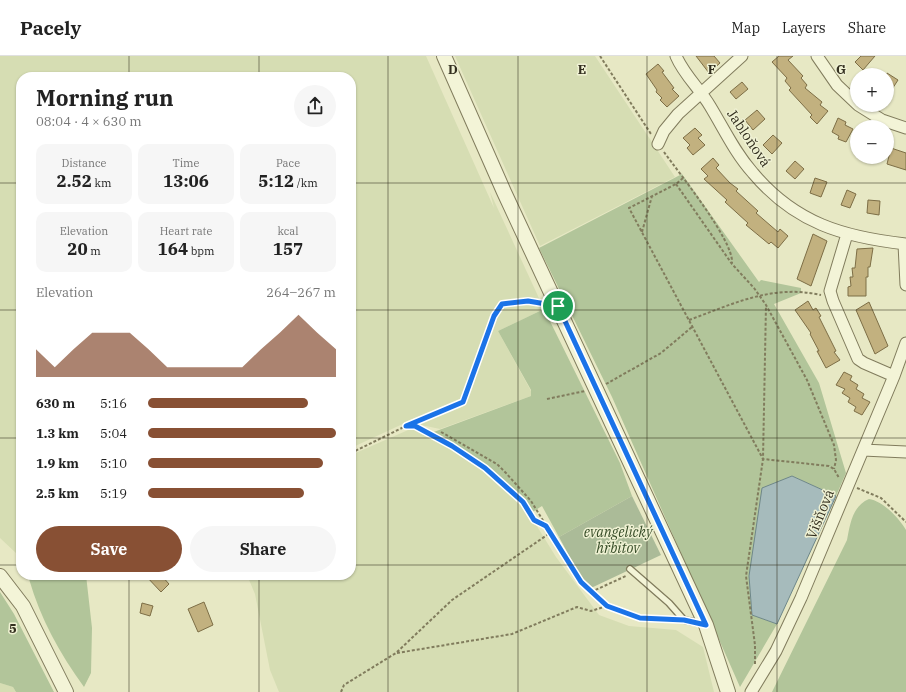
<!DOCTYPE html>
<html lang="en">
<head>
<meta charset="utf-8">
<style>
	body { margin:0; font-family:"IBM Plex Serif",serif; background:#f6f6f6; color:#222; height:100vh; display:flex; flex-direction:column; font-size:15px; white-space:nowrap }
	* { box-sizing:border-box; margin:0 }
	p { font-size:13px; color:#767676 }
	.icon { flex:none; width:22px; height:22px; fill:none; stroke:currentColor; stroke-width:2; stroke-linecap:round; stroke-linejoin:round }
	.map { position:relative; flex:1; overflow:hidden }
	.panel { position:absolute; left:16px; top:16px; width:340px; height:508px; display:flex; flex-direction:column; background:#fff; border-radius:16px; box-shadow:0 1px 3px #0004 }
	.panel>* { flex:none }
	.controls { position:absolute; left:850px; top:12px; display:grid; gap:8px }
	.controls a { display:grid; place-items:center; width:44px; height:44px; border-radius:50%; background:#fff; box-shadow:0 1px 3px #0004; font-size:20px }
	.pin { position:absolute; display:grid; place-items:center; width:34px; height:34px; color:#fff; margin:-17px; border:2px solid #fff; border-radius:50%; box-shadow:0 1px 4px #0007 }
	.round { display:grid; place-items:center; flex:none; width:42px; height:42px; border-radius:21px; background:#f6f6f6 }
	.headline { display:flex; align-items:center; justify-content:space-between; height:68px; padding:0 20px }
	h1 { font-size:22px; font-weight:800; line-height:30px }
	.figures { display:grid; grid-template-columns:repeat(3,1fr); gap:6px; height:68px; padding:4px 20px }
	.figures div { display:grid; align-content:center; border-radius:10px; background:#f6f6f6; text-align:center }
	.figures b { font-size:17px; font-weight:800 }
	.figures small { font-size:11px; font-weight:400 }
	.figures p { font-size:11px }
	.chart { height:112px; padding:8px 20px }
	.chart p { display:flex; justify-content:space-between }
	.chart svg { width:100%; height:72px; margin-top:4px; fill:#885034; opacity:.7 }
	.cta { display:flex; gap:8px; margin-top:auto; padding:8px 20px }
	.cta a { flex:1; height:46px; border-radius:24px; background:#885034; color:#fff; font-size:16px; font-weight:800; line-height:46px; text-align:center }
	.cta a+a { background:#f6f6f6; color:#222 }
	ul { padding:0 20px; list-style:none; font-size:13px }
	li { display:grid; grid-template-columns:64px 48px 1fr; align-items:center; height:30px }
	li i { height:10px; border-radius:5px; background:#885034 }
	header { display:flex; align-items:center; gap:24px; box-sizing:border-box; height:56px; padding:0 20px; background:#fff; border-bottom:1px solid #e0e0e0 }
	header strong { font-size:19px }
	nav { display:flex; gap:22px; margin-inline-start:auto; font-size:14px }
	.map>svg:first-child { display:block }
	.farmland { fill:#d6ddb3 }
	.green { fill:#b2c59a }
	.cemetery { fill:#abbb98 }
	.water { fill:#a6bbbc; stroke:#6e8789 }
	.building { fill:#c2b17f; stroke:#7d6e46 }
	.lines { fill:none; stroke-linecap:round; stroke-linejoin:round }
	.service-casing { stroke:#817c5d; stroke-width:8 }
	.minor-casing { stroke:#817c5d; stroke-width:13 }
	.tertiary-casing { stroke:#817c5d; stroke-width:16 }
	.path { stroke:#817c5d; stroke-width:2; stroke-dasharray:3 2; stroke-linecap:butt }
	.service { stroke:#f3f4d7; stroke-width:5.5 }
	.minor { stroke:#f3f4d7; stroke-width:11 }
	.tertiary { stroke:#f3f4d7; stroke-width:14 }
	.route-casing { stroke:#fff; stroke-width:8 }
	.route { stroke:#1a73e8; stroke-width:5 }
	.grid { fill:none; stroke:#332f1f; stroke-width:1; stroke-opacity:0.55 }
	.labels { text-anchor:middle; dominant-baseline:central; stroke-width:3; stroke-linejoin:round; paint-order:stroke }
	.street-label { font-size:14px; fill:#332f1f; stroke:#eff1d3 }
	.park-label { font-size:14px; font-style:italic; fill:#374d28; stroke:#eff1d3 }
	.grid-label { font-size:13px; text-anchor:middle; font-weight:bold; fill:#332f1f; stroke:#eff1d3; stroke-width:3; stroke-linejoin:round; paint-order:stroke }
</style>
</head>
<body>
<header>
<strong>Pacely</strong>
<nav><a>Map</a><a>Layers</a><a>Share</a></nav>
</header>
<div class="map">
<svg width="906" height="636" viewBox="0 0 906 636">
	<rect width="100%" height="100%" fill="#e7e8c4"/>
	<path class="farmland" d="M0,0H426L494,152L490,136L544,253L498,275L531,335V340L440,373L407,366L351,392V21H21V498L16,497L0,482Z
		M455,0H595L675,121L540,190Z
		M415,371L451,391L484,413L522,446L556,501L599,559L629,570L676,574L703,591L714,636H279L270,614L255,538L247,519H351V399Z
		M0,627L13,631L16,636H0Z"/>
	<path class="green" d="M682,118L759,226L761,224L801,232V237L774,248L819,327L846,417L836,440L792,420L749,520L752,559L777,568L740,631L612,341L539,192Z
		M544,253L620,407L632,440L559,481L542,450L531,457C513,424 465,395 431,377L531,340V334L498,275Z
		M869,443C883,445 899,462 906,474V636H772L847,484C850,469 852,450 869,443Z
		M59,519H86L92,572L91,617L84,631C59,596 41,564 29,523Z
		M0,536L14,558L54,636H16L13,631L0,627Z"/>
	<path class="cemetery" d="M632,440L661,499L591,532L579,518L559,481Z"/>
	<path class="water" d="M792,420L836,440L777,568L752,559L749,520L762,432Z"/>
	<path class="building" d="M696,0H714L720,7L709,17Z
		M779,0H793L788,4L803,20L801,22L807,29L805,32L822,46L820,49L828,55L817,68L810,61L812,59L789,34L791,32L785,25L787,22L772,6Z
		M861,0H875L863,14L855,6Z
		M658,8L664,15L662,16L674,32L672,33L679,40L667,51L660,44L662,42L656,36L657,34L646,18Z
		M887,17L898,24L887,41Z
		M742,26L748,33L736,43L730,36Z
		M757,54L765,63L753,74L745,64Z
		M838,62L846,66L845,69L853,73L846,86L838,83L839,80L832,76Z
		M695,72L702,79L698,82L705,89L693,99L687,92L690,89L683,82Z
		M773,79L782,87L772,98L763,89Z
		M891,92L906,97V114L887,108Z
		M713,102L719,109L716,112L730,127L738,133L736,135L758,155L756,157L778,176L780,173L788,180L778,192L771,186L769,188L746,169L748,167L725,146L727,144L704,123L708,120L701,113Z
		M795,105L804,113L795,123L786,115Z
		M815,122L827,126L821,141L810,137Z
		M847,134L856,138L850,152L841,149Z
		M868,144L880,145L879,159L867,157Z
		M813,178L827,185L811,230L797,223Z
		M873,192L870,211H868V221H866V240H848V231L851,230L850,221H853L852,212H855L857,193Z
		M808,245L813,254L816,252L821,260L819,261L836,295L834,296L840,304L826,312L817,295H819L810,278L811,277L795,254Z
		M869,246L888,290L875,298L856,254Z
		M844,316L852,320L850,324L858,329L856,333L864,338L862,342L870,346L862,359L854,355L856,351L848,346L850,342L842,337L845,333L836,329Z
		M145,519H161L169,528L161,536Z
		M204,546L213,569L198,576L188,553Z
		M142,547L153,550L150,560L140,557Z"/>
	<g class="lines">
		<g class="service-casing">
			<path id="service" d="M630,513L669,547L684,564L704,568"/>
		</g>
		<g class="minor-casing">
			<path id="minor" d="M676,0C684,19 700,33 710,50C724,73 735,97 753,117C795,167 843,181 906,188
				M817,0L837,29L857,48
				M858,49L882,64L906,72
				M658,88L664,75L678,58L742,0
				M847,178L830,235L833,245L858,303L864,307L894,320
				M904,188L906,229
				M863,394L906,396
				M751,636L776,595L801,542L894,320L906,287"/>
		</g>
		<g class="tertiary-casing">
			<path id="tertiary" d="M444,0L504,136L706,569L728,636
				M0,520L23,550L66,636"/>
		</g>
		<path class="path" d="M600,0L651,78
			M664,96C679,117 734,185 732,207
			M683,122L676,128L629,152L763,403L829,410L834,413L839,422
			M676,128L732,208L754,232L766,249L807,324L834,389L836,404L834,413
			M642,176L652,140
			M689,264C733,248 772,228 821,239
			M606,328L661,297L692,271
			M547,343L585,335
			M408,370H415L452,390L485,412L523,446L534,464L545,470
			M441,376L497,408L506,417L531,445L581,526L607,550L640,562L673,563
			M351,397L406,370L463,346L494,260L502,248L528,245L543,247
			M857,432L881,442L906,466
			M591,536L626,520
			M397,597L512,578L577,551L591,555L607,550
			M755,608V589L746,520L763,403L766,249
			M341,636L344,629L396,597L452,544L550,477"/>
		<use href="#service" class="service"/>
		<use href="#minor" class="minor"/>
		<use href="#tertiary" class="tertiary"/>
	</g>
	<g class="lines">
		<g class="route-casing">
			<path id="route" d="M528,245L558,250L706,569L684,564L640,562L607,550L581,526L546,470L534,464L523,446L485,412L452,390L415,370H406L463,346L494,260L502,248Z"/>
		</g>
		<use href="#route" class="route"/>
	</g>
	<path class="grid" d="M129,0V21M259,0V21M388,0V636M518,0V636M647,0V636M777,0V636M0,127H21M351,127H906M0,254H21M351,254H906M0,382H21M351,382H906M0,509H21M351,509H906M129,519V636M259,519V636"/>
	<g class="labels">
		<g class="street-label">
			<text transform="translate(749 82) rotate(56)">Jabloňová</text>
			<text transform="translate(820 458) rotate(-68)">Višňová</text>
		</g>
		<g class="park-label">
			<text x="618" y="476">evangelický<tspan x="618" dy="16">hřbitov</tspan></text>
		</g>
	</g>
	<g class="grid-label">
		<text x="453" y="18">D</text>
		<text x="582" y="18">E</text>
		<text x="712" y="18">F</text>
		<text x="841" y="18">G</text>
		<text x="13" y="577">5</text>
	</g>
</svg>
<div class="controls">
<a>+</a>
<a>−</a>
</div>
<div class="pin" style="left:558px;top:250px;background:#1e9e55"><svg class="icon" aria-label="arrive" viewBox="0 0 24 24"><path d="M6 21V4h12l-3 4 3 4H6"/></svg></div>
<section class="panel">
<div class="headline"><div><h1>Morning run</h1><p>08:04 · 4 × 630 m</p></div><a class="round"><svg class="icon" aria-label="share" viewBox="0 0 24 24"><path d="M12 15V3M7 8l5-5 5 5M5 13v7h14v-7"/></svg></a></div>
<div class="figures">
<div><p>Distance</p><b>2.52<small> km</small></b></div>
<div><p>Time</p><b>13:06</b></div>
<div><p>Pace</p><b>5:12<small> /km</small></b></div>
</div>
<div class="figures">
<div><p>Elevation</p><b>20<small> m</small></b></div>
<div><p>Heart rate</p><b>164<small> bpm</small></b></div>
<div><p>kcal</p><b>157</b></div>
</div>
<div class="chart"><p><span>Elevation</span>264–267 m</p>
<svg viewBox="0 0 160 44" preserveAspectRatio="none"><path d="M0 44V27L10 38L20 27L30 17L40 17L50 17L60 27L70 38L80 38L90 38L100 38L110 38L120 27L130 17L140 6L150 17L160 27V44z"/></svg>
</div>
<ul>
<li><b>630 m</b>5:16<i style="width:85%"></i></li>
<li><b>1.3 km</b>5:04<i style="width:100%"></i></li>
<li><b>1.9 km</b>5:10<i style="width:93%"></i></li>
<li><b>2.5 km</b>5:19<i style="width:83%"></i></li>
</ul>
<div class="cta"><a>Save</a><a>Share</a></div>
</section>
</div>
</body>
</html>
